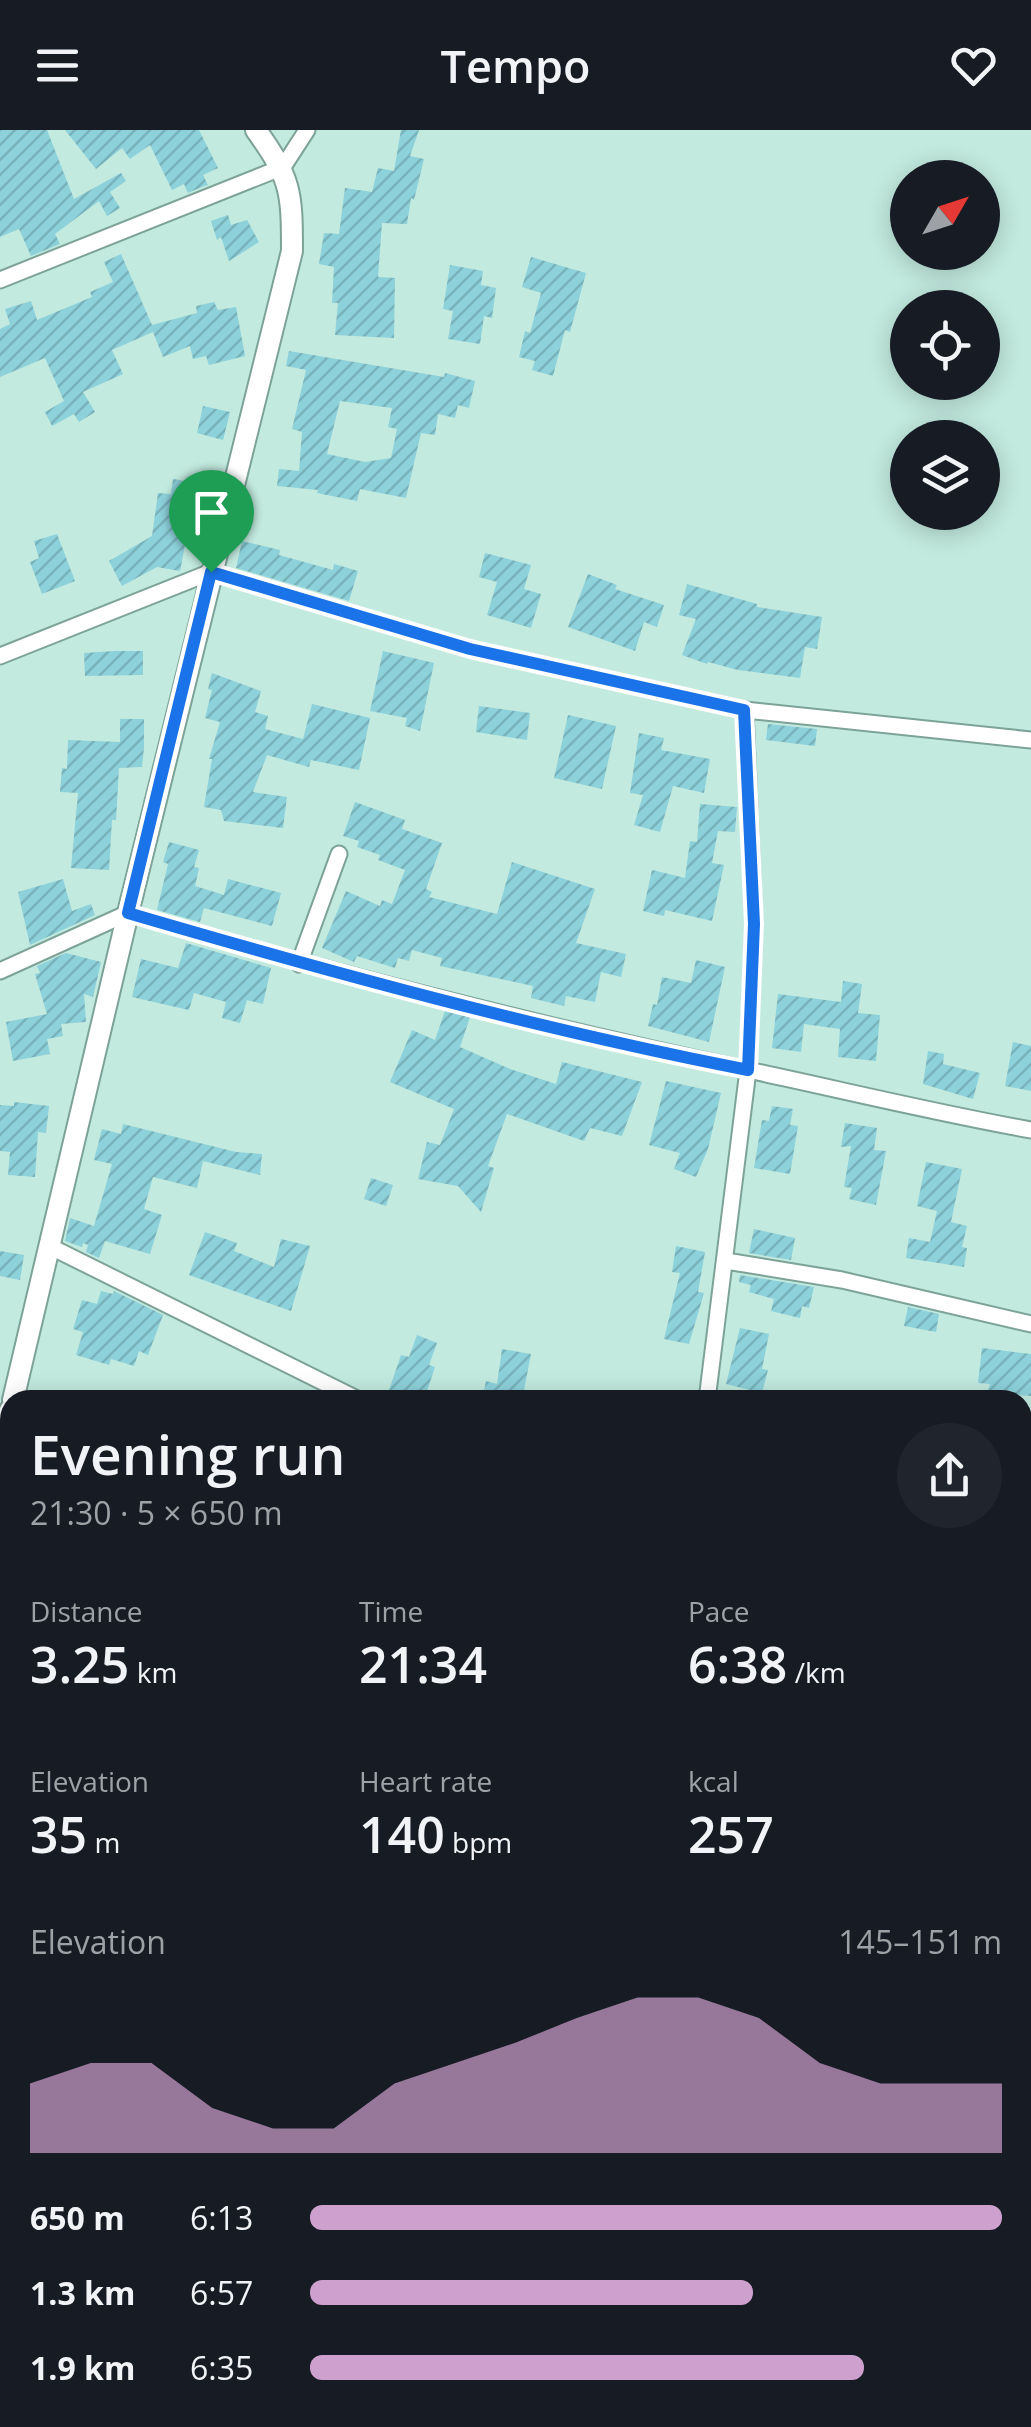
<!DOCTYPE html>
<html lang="en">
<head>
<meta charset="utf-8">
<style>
	body { margin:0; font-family:"Open Sans",sans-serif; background:#20242c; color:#f1f3f6; height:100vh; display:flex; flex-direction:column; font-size:38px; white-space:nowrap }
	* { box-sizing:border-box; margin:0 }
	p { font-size:32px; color:#9ea1a6 }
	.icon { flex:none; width:55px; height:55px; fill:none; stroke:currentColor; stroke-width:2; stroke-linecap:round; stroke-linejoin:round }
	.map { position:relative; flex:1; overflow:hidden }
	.side { position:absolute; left:0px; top:1260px; width:1032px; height:1038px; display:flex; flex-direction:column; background:#171b24; border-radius:30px 30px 0 0; box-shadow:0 5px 25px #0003 }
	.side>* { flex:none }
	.needle { width:65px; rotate:51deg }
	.tools { position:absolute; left:890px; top:30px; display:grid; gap:20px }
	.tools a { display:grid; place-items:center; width:110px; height:110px; border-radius:50%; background:#171b24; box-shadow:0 5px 25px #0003; font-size:50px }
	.pin { position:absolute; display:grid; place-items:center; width:85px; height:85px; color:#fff; margin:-102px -42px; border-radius:50% 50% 50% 0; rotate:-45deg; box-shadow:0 0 10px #0007 }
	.pin .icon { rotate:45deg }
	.round { display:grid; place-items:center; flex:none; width:105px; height:105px; border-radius:52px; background:#20242c }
	.head { display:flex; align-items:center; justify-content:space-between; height:170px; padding:0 30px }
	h1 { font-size:55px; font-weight:600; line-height:75px }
	.stats { display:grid; grid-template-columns:repeat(3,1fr); gap:15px; height:170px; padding:10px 30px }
	.stats div { display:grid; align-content:center }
	.stats b { font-size:50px; font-weight:600 }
	.stats small { font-size:28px; font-weight:400 }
	.stats p { font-size:28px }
	.chart { height:280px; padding:20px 30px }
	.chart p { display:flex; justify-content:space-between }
	.chart svg { width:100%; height:180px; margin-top:10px; fill:#cea0ce; opacity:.7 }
	ul { padding:0 30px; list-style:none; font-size:32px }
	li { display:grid; grid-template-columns:160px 120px 1fr; align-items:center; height:75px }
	li i { height:25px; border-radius:12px; background:#cea0ce }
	header { display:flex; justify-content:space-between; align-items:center; height:130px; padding:0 30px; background:#171b24; font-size:45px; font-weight:600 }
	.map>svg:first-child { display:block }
	.building { fill:url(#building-hatch); fill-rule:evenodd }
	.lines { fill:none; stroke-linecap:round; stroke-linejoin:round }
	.street-casing { stroke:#7da398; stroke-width:19 }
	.secondary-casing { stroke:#7da398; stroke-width:24 }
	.street { stroke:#fff; stroke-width:15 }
	.secondary { stroke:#fff; stroke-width:20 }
	.route-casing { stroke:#fff; stroke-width:20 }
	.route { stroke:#1a73e8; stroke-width:12 }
</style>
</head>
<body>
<header><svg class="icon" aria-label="menu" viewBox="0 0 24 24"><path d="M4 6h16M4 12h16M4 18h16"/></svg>Tempo<svg class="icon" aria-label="heart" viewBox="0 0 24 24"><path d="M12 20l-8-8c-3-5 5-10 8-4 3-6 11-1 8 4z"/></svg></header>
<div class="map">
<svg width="1031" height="2297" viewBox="0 0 1031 2297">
	<defs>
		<pattern id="building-hatch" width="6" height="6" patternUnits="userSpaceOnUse" patternTransform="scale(2.5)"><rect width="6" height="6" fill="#8dd1db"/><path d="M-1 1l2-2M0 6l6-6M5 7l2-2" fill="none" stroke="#78b3bb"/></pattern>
	</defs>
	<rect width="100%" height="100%" fill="#c2eadf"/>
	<path class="building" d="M0,0H47L74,69L121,43L126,51L110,62L120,78L107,86L99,71L55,104L60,114L31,126L19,99L0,107Z
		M65,0H199L218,38L203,45L208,55L204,56L188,63L184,54L172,60L150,15L130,29L122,18L96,39Z
		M401,0H419L410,26L424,29L414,70L411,68L407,94L382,93L378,147L395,148L394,208L335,205L338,173H332L334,137L319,134L324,103L339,104L345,58L372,62L378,38L394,41Z
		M228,85L231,95L247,90L259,112L229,131L221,107L217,110L211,91Z
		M121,124L152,195L197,183L196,176L214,172L218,180L236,177L245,226L209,235L206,226L193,229L190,216L163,227L153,202L112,220L123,244L83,262L95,282L79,292L74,284L52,296L45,282L64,271L45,228L0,247V199L10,194L5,179L31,171L37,190L92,167L90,162L113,152L104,132Z
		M531,127L586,143L570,202L565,200L553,246L532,240L535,231L519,227L525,201L530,203L541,163L522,157Z
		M450,135L483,141L481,155L496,158L492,188L484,186L480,214L448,209L453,181L443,179Z
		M289,221L444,247L445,243L475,251L469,278L458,275L455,288L438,284L435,305L421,303L406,368L360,359L357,371L317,363L318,360L277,356L279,339L299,341L302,302L292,299L306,240L286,236ZM340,271L392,278L388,297L397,299L391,328L365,332L327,324Z
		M203,276L230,282L223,310L197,303Z
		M173,349L217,356L205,414L185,415L180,441L157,437L122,456L109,431L152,406L158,363L171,364Z
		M57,404L75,451L42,464L30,432L39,428L34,411Z
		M242,411L280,420L279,425L333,440L334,434L358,441L349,471L236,438Z
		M485,423L531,435L524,459L541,464L531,498L487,485L497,452L479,447Z
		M588,444L617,455L615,459L664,475L657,497L644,492L635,521L568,497Z
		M687,454L757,474V477L822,487L817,519L805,517L800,548L738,540L708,532L707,534L682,525L696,489L679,485Z
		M115,521H143V545L85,546L84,523Z
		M383,521L434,533L420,601L405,596L407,588L370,581Z
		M212,543L261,561L255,582L268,586L265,599L303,609L312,574L370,588L359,640L311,630L309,637L267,625L253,662L287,667L283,698L224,691L221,680L204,677L212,629H209L220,592L205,588L212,560L208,559Z
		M479,576L530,583L527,610L476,602Z
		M568,585L616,596L602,659L554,648Z
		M120,589H144V617L142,637L119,638L116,690H112L109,740L71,738L78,663L60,662L62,638L67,639L68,610L120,612Z
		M768,594L817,599L815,616L766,610Z
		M639,603L664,608L661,620L710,629L704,663L673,656L660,702L634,695L643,665L630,663Z
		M355,672L405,690L402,699L442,713L426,759L432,762L429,767L497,784L512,732L595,759L576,813L626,824L621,847L601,842L595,872L566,866L564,876L531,868L533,856L440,836L442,828L412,820L409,831L398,828L395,838L357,826L354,832L322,818L346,761L380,776L382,770L392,774L405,740L378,730L380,725L357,717L359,711L343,706Z
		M700,674L737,677L735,702L718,701L712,733L724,735L712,791L665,780L664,786L643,781L652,740L685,748L690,711L697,712Z
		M169,712L199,720L194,737L199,738L195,756L224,765L228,749L281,763L272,796L204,778L200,792L157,780L168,734L163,732Z
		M63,749L72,781L91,774L95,785L30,815L18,762Z
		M186,813L271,838L263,874L247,870L240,893L222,888L226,872L194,863L189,880L132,867L141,829L178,838Z
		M66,823L101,832L93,867L84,864L86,892L61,894L63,906L47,909L50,924L13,931L6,892L47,884L35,844L40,843L37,836Z
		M696,830L725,837L709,912L648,896L653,874L657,875L662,847L691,853Z
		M843,851L862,854L858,883L880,885L876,931L838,927L840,899L804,894L801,922L772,918L778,864L841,872Z
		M445,881L470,887L460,917L510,939L556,954L562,932L642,952L622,1006L590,998L584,1011L507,984L488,1036L494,1038L481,1082L458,1056L418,1049L427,1012L440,1015L454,979L390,952L412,900L435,910Z
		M1013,912L1031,916V961L1005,956Z
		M928,921L944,924L943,934L980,943L973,969L923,954Z
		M666,951L721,963L708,1019L696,1047L674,1039L680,1023L649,1015Z
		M14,972L49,976L46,1003L38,1002L35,1047L8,1045L10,1022L0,1021V975L14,976Z
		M772,976L793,979L790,995L798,996L790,1044L754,1038L762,990L769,991Z
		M845,993L877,998L874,1020L886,1021L876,1075L849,1069L852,1058L844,1057L851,1016L841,1017Z
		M123,994L236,1022L262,1024L260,1045L203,1031L197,1058L153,1047L144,1079L162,1085L150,1124L105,1111L99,1128L86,1122L88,1115L83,1113L82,1117L65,1111L70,1088L94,1096L112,1034L94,1030L102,999L121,1004Z
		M926,1032L962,1039L951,1092L967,1096L962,1117L967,1118L964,1137L906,1128L909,1108L930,1112L937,1081L917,1076Z
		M371,1048L393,1055L386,1076L364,1069Z
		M754,1099L795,1108L791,1130L749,1123Z
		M205,1102L237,1113L234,1121L274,1137L281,1109L310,1116L291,1181L189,1145Z
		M676,1116L705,1122L698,1162L704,1163L689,1214L664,1209L680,1143L672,1142Z
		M0,1121L24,1125L20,1150L0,1146Z
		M740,1145L814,1157L809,1178L802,1176L800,1188L771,1181L774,1169L749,1162L751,1155L739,1152Z
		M101,1161L113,1164L114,1161L163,1185L148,1225L139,1221L134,1236L111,1229L109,1235L76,1225L83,1202L73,1199L82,1170L97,1174Z
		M908,1177L939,1184L936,1202L904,1196Z
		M740,1198L769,1204L762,1239L768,1240L762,1263L726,1254Z
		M417,1205L437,1213L429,1235L435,1237L424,1270H398L387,1266L401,1225L409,1227Z
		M982,1218L1031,1224V1266L1016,1265L1014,1270H985L990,1254L978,1253Z
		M502,1219L531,1224L524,1260L540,1263L539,1270H482L486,1251L497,1254Z"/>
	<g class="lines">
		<g class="street-casing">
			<path id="street" d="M0,150L283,37L307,0
				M0,526L211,442L470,519L745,580L1031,610
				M299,834L339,724
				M0,841L128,783C333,844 539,895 748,940C842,960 936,983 1031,1000
				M49,1116L359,1270
				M726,1131L842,1150L1031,1194
				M707,1270L748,940L754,794L745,580
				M1022,1451H1031"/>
		</g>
		<g class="secondary-casing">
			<path id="secondary" d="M13,1270L128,783L292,121C292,61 291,49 256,0
				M0,1319L10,1280"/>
		</g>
		<use href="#street" class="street"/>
		<use href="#secondary" class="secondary"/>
	</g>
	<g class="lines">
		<g class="route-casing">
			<path id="route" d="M211,442L470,519L744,580L754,794L748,940C538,899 333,843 128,783Z"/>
		</g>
		<use href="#route" class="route"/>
	</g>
</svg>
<div class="tools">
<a><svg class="needle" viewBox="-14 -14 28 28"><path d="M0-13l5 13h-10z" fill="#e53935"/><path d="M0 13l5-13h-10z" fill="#9ea1a6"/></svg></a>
<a><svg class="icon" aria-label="locate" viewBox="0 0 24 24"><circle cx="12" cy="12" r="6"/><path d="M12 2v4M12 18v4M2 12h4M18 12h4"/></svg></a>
<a><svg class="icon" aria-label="layers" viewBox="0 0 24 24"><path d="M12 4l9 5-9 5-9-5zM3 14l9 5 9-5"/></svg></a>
</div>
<div class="pin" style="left:211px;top:442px;background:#1e9e55"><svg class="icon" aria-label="arrive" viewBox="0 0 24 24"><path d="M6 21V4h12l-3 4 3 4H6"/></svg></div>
<section class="side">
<div class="head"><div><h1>Evening run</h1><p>21:30 · 5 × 650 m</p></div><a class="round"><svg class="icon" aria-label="share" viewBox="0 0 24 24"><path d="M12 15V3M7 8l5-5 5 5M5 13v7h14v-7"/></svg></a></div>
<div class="stats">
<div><p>Distance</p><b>3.25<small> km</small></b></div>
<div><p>Time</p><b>21:34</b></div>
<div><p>Pace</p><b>6:38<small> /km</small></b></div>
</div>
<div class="stats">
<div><p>Elevation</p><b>35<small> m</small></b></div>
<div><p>Heart rate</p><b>140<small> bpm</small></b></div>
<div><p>kcal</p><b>257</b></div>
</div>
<div class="chart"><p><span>Elevation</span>145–151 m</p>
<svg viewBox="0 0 160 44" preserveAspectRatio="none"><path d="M0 44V27L10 22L20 22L30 33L40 38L50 38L60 27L70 22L80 17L90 11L100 6L110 6L120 11L130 22L140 27L150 27L160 27V44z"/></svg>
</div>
<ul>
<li><b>650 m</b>6:13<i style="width:100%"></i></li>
<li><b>1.3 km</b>6:57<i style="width:64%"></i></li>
<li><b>1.9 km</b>6:35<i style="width:80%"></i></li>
</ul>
</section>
</div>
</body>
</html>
